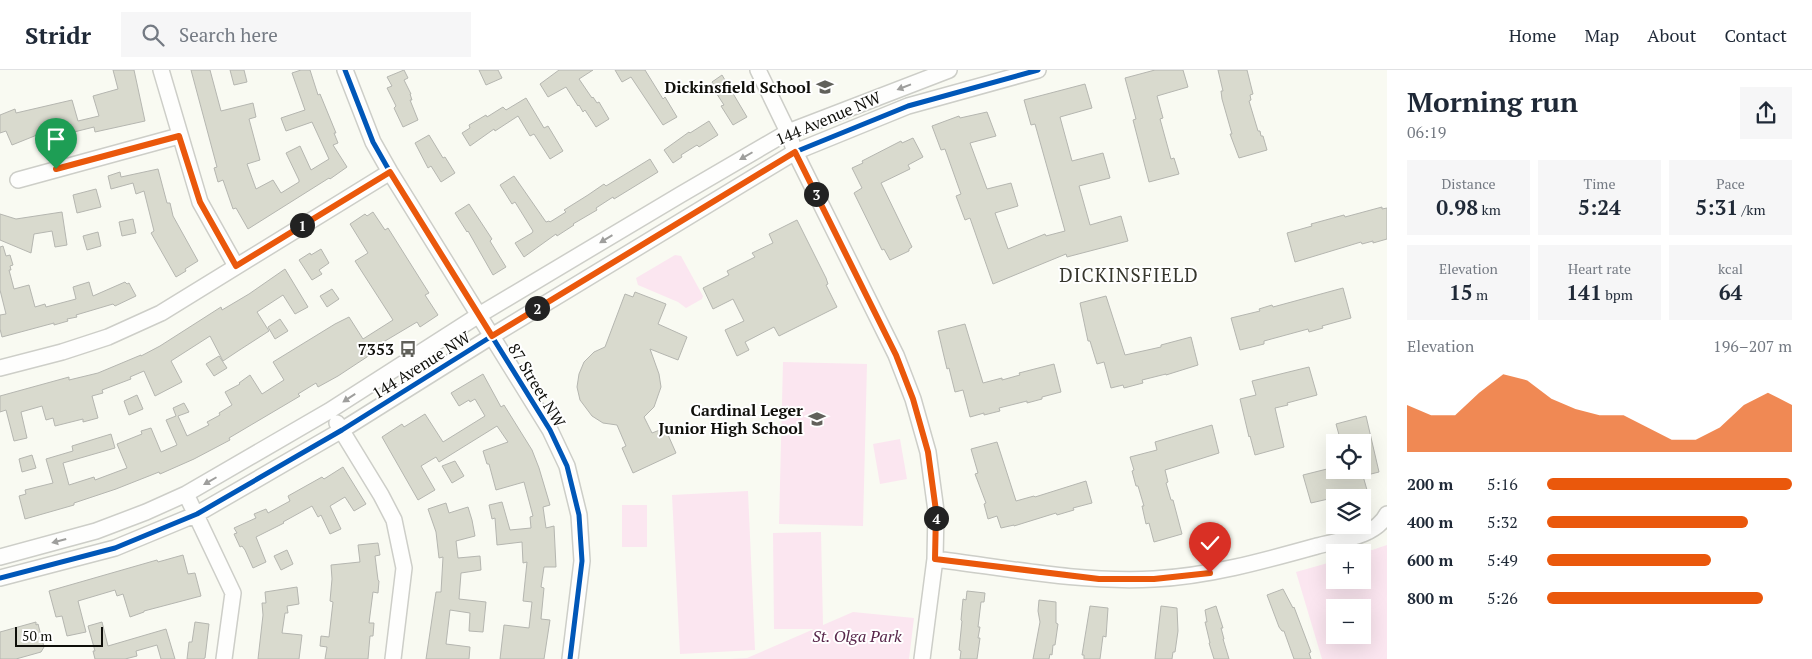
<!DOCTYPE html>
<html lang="en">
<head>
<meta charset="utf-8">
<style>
	body { margin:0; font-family:"PT Serif",serif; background:#f6f6f7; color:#1f2937; height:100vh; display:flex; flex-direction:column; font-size:19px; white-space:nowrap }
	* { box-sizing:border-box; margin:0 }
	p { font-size:16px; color:#747a83 }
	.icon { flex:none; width:28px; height:28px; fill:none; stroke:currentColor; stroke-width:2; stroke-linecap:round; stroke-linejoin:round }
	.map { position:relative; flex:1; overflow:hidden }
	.panel { display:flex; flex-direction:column; background:#fff; width:425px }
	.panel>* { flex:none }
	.buttons { position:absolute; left:1326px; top:364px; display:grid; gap:10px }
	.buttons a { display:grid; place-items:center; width:45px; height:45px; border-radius:0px; background:#fff; box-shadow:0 5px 20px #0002; font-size:25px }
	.scale { position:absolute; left:15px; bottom:12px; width:88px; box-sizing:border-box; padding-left:5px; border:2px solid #0f0f0a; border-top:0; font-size:14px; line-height:18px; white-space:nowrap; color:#0f0f0a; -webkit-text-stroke:4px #fff; paint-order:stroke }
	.pin { position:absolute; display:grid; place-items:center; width:42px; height:42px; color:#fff; margin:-51px -21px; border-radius:50% 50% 50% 0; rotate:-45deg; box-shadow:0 0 5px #0007 }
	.pin .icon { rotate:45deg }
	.km { position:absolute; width:25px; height:25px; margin:-12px; border-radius:50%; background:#222; color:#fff; font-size:14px; line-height:25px; text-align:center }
	.round { display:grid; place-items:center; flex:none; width:52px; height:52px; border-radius:0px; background:#f6f6f7 }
	.head { display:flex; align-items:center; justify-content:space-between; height:85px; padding:0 20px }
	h1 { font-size:28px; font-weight:700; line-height:38px }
	.metrics { display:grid; grid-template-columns:repeat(3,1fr); gap:8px; height:85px; padding:5px 20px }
	.metrics div { display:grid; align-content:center; border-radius:0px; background:#f6f6f7; text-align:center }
	.metrics b { font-size:21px; font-weight:700 }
	.metrics small { font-size:14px; font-weight:400 }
	.metrics p { font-size:14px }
	.chart { height:140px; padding:10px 20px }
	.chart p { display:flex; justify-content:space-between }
	.chart svg { width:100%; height:90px; margin-top:5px; fill:#ea580c; opacity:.7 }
	ul { padding:0 20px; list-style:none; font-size:16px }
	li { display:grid; grid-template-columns:80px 60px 1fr; align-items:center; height:38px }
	li i { height:12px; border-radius:6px; background:#ea580c }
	header { display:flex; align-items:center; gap:30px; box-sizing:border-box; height:70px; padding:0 25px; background:#fff; border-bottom:1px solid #e0e1e3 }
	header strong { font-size:24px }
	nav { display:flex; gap:28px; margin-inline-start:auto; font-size:18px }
	.search { width:350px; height:45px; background:#f6f6f7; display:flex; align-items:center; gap:12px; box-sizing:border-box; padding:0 18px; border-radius:0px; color:#747a83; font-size:19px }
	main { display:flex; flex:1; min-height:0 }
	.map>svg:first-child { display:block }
	.green { fill:#fbe6f0; fill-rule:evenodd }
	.building { fill:#d9dace; stroke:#b5b6b0 }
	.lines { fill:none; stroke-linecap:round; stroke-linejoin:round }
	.minor-casing { stroke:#cdcec8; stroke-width:18 }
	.minor { stroke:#fefefd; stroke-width:15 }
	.cycleway-casing { stroke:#fff; stroke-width:8 }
	.cycleway { stroke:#0057b8; stroke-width:5 }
	.oneway { fill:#9e9e9c }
	.route-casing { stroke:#fff; stroke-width:10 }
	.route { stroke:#ea580c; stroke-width:6 }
	.labels { text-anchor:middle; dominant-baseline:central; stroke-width:4; stroke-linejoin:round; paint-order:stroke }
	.poi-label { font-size:16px; font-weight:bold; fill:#0f0f0a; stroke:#fff; text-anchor:end }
	.street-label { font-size:16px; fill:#0f0f0a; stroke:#fff }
	.park-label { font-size:16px; font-style:italic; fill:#58274b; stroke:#fff }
	.quarter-label { font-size:19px; letter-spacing:1px; fill:#36362c; stroke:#fff }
</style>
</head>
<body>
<header>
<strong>Stridr</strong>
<div class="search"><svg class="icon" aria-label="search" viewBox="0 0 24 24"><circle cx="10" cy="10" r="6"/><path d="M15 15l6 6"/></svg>Search here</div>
<nav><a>Home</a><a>Map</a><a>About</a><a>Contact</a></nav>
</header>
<main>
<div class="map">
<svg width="1387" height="589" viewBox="0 0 1387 589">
	<rect width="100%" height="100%" fill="#f9faf2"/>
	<path class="green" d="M675,185L681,186L703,226L702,229L686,238L678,232L638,215L636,208Z
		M783,292L867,294L863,456L779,454Z
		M900,369L907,409L880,414L873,374Z
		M748,421L755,580L680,584L672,425Z
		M622,435H647V477H622Z
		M821,462L823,555L853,542L914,548L909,589H730L747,588L814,559H774L773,463Z
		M1387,475V589H1322L1296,502L1335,491V510H1362L1363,483ZM1335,538H1362V565H1335Z"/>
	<path class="building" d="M113,0H134L145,51L95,62L94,57L38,71L37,65L12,75L6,61L0,63V45L15,39L16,43L72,30L78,51L99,46L93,26L118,19Z
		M191,0H210L221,41L253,33L256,47L249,49L260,90L247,94L256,119L273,110L281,123L299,112V110L286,83L300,76L311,100L329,89L312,52L286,61L281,48L305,40L292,3L301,0H310L318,25L320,24L336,63H334L338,73L333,75L347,97L330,109L329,108L248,159L236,138L233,139L223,110L218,112L214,98L217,97Z
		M230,0H244L247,12L234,15Z
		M404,0L408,8L404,10L411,24H410L412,30H410L418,50L403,57L394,38L396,36L387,18L392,16L387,7Z
		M479,0H498L502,8L486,15Z
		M559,0H593L579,9L592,28L593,27L597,33L599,32L609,49L596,57L585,40L583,42L579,35L578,36L566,17L548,27L540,14Z
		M615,0H645L663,29L665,27L677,47L663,55L631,7L622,12Z
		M1155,0H1183L1188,17L1157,26L1163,48L1160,49L1171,89L1174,88L1179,104L1149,112L1133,50L1136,49L1125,8Z
		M1218,0H1247L1253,24L1250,25L1251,30L1249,31L1258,61H1260L1261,66H1263L1267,80L1239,88L1230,64H1232L1222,29L1221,21H1223Z
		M722,5L747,47L733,55L721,36L724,35L713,18L715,17L712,12Z
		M1085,14L1092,38L1060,47L1072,91L1103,83L1110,108L1079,116L1090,155L1121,146L1128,171L1067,187L1066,184L993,214L970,148L965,150L956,126L961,124L945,79L941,80L932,56L959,46L960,48L987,42L996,66L970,73L987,119L1011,113L1018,136L995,143L1008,179L1045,164L1046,166L1065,161L1035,54L1031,55L1024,30Z
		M526,28L544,58L548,56L563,81L550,89L534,64L530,66L518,46L495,61L494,59L470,76L462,63L470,58L469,55L486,45L487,47L503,37L506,40Z
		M709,51L718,65L699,77L697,75L681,85L682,87L673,93L664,80L689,62L690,63Z
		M429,65L443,88L445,87L455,103L441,112L431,96L428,98L415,73Z
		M913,68L923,87L908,95L910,99L881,113L912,177L909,179V181L890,190L884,179L882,180L854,123L862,118L852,98L863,93L862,91L901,71L902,73Z
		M650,89L658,102L614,129L613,127L596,138L597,140L573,154L574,155L557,166L556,164L524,187L515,173L532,163L533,161L515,132L512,134L500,115L514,106L546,152L549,151L550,152L566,142L564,140L588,125L604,114L606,116Z
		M158,99L167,133H170L173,146L198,191L185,199L186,201L176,207L151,163L154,161L144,121L136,124L133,113L111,119L108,106L120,102L121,107Z
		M96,119L101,137L77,143L73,125Z
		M469,134L492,169L490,171L506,197L493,205L468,161L467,162L455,143Z
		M1382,137V139L1387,138V169L1373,173V171L1362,174L1361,172L1295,192L1287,163L1312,156L1311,154L1344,145L1345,147Z
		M62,142L67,175L55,177L52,161L34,164L31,183L0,170V144L16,149Z
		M373,142L385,160L388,158L422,212L429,223L425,225L438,245L420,257L417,252L380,274L382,277L338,306L318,317L316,313L298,324L300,326L229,368L230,370L194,389L160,404L159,402L116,419L74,433V435L25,449L19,426L26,424L25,420L53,413L46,389L73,381L72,376L111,364L115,378L63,393L69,415L94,407L95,410L127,398L117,374L142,364L141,361L151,358L161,382L177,375L166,350L176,346L173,338L184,333L189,342L178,346L187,366L209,355L207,352L220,345L219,343L232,335L225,322L240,314L239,313L250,305L262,324L284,310L273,292L335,254L349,247L363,269L393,250L355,191L368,183L350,154L365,144L367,146Z
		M133,149L136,163L122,166L119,152Z
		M797,150L826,208L828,214L826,215L837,237L779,266L774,257L745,272L749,280L737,286L725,260L744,251L733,229L713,239L703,218L729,205L727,201L755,187L752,183L773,173L769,164Z
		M98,162L101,176L87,180L83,166Z
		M3,176L6,186L10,185L13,195L10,196L11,200H9L14,219L29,215L35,237L45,234L46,237L76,229L73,217L89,212L93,226L125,212L127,214L129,213L136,226L115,236L113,234L76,245L77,247L67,249L68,251L54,255V253L2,267L0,259V245L6,244L0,220V177Z
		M321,179L329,193L319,200L322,204L312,210L299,190L310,183L311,185Z
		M285,199L308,237L295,244L283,225L257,242L269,261L238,281L223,291L210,266L171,291L182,312L155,326L144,301L130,307L131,309L102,320L103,323L92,326L98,348L83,352V349L55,356L53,348L46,350L42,336L21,342L27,368L14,371L6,340L0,342V326L69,307V310L98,303L141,285V286L160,276L221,237L222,240L249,224Z
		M1343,218L1351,248L1322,256L1323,258L1309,262L1308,259L1264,271V274L1240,280L1231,248L1260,241L1259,239L1272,235L1273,237Z
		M332,219L339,229L327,237L320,226Z
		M635,222L666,234L658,254L687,267L678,290L650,279L659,304L661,317L654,337L644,347L652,363L665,358L676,383L633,403L622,378L626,376L617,355L603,353L592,346L580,330L577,317L579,304L584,292L594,282L605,277L625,224L633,227Z
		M1106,226L1125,285L1161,277V275L1191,267L1198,295L1166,305V304L1142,310L1143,313L1124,318L1123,315L1111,318L1104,292L1097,294L1090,271H1088L1080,233Z
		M280,249L288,261L275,269L268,257Z
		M965,254L983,313L1002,308V310L1020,305L1019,303L1054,294L1061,322L1042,327V329L1027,333V331L999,338L1000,341L984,345V343L970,347L963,320L955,322L949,298L947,299L938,261Z
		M219,286L227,298L214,306L206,294Z
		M1309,297L1317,325L1287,333L1288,335L1275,338L1284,377L1255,385L1250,366L1249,367L1240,329L1256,325L1252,311Z
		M483,304L501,337L504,335L532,380L539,398L550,435L543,437L546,458L554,456L556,497H544L541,517L544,518L541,549L550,550L544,589H500L504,555L529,558L532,532L523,531L527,492L523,493L522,472L497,475L495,448L492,449L489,435L502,432L510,460L531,458L530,447L533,446L524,412L496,420L489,394H487L483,381L508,372L497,356L439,392L436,387L421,396L435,420L418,430L382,367L402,354L404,357L425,344L443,372L485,346L475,329L470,332L469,330L459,336L451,323Z
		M137,325L143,339L129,345L124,331Z
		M1366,346L1379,402L1363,406L1367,420L1311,433L1303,405L1335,397V400H1362V402V372H1341L1336,354Z
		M1212,355L1219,383L1165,400L1168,412L1166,413L1171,430H1173L1182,464L1154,472L1149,453L1146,454L1142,436H1144L1138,416H1136L1132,401L1134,400L1130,387L1157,380L1155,372Z
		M997,372L1016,431L1034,426L1035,427L1086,411L1092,433L1073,438L1074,440L1057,445L1056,443L1014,456V455L1001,458L997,446L988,449L984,434L986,433L975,404L978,403L971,379Z
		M32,385L36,398L22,402L19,389Z
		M455,391L464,406L452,413L442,396Z
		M343,397L366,434L354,441L345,427L330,436L341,459L330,464L321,445L318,447L312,436L283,452L284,453L256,467L266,492L253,498L245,480L242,476L240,477L234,464L237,463L234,458L256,448L254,444L266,439L268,443L290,431L288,426L322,407L324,409Z
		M446,433L449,443L468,437L472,450L475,466L456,471L458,488L480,486L481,500L461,503L459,529L486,532L483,562L469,561L470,543L450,540L446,574L470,577L469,589H426L436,522H441L443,487L439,488L436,462L428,439Z
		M378,473L380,485L375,486L378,510L379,511L378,523L373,522L369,553H374L373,566H370L368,589H325L327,577L320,576L321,566L329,567L333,532L330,531L332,509L331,495L360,492L358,475Z
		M287,480L293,494L281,500L274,486Z
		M183,485L188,504L195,503L201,526L144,541V542L130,547L123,524L117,526L115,520L78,531L86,562L67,566L62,546L56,547L49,521L157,490L158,492Z
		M297,517L299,534L287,536L288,543H285L282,563L302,565L299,589H258L263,545L262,533H266L265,522Z
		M1283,519L1293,538L1294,537L1311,582L1309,583L1311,589H1294L1284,561H1282L1279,557L1267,525Z
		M967,521L985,523L984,532H981L978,557H980L978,568H980L977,589H960L961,581L959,580L962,551L961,550L963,529L966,530Z
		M1039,530L1056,532V553L1058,554L1055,575H1053L1052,585L1050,584L1049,589H1033L1040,552L1038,541Z
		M1090,536L1108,538L1106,567L1103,566L1100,589H1084V585H1082Z
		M1161,536L1177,538L1178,561L1175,582H1173L1172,589H1155Z
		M1216,536L1223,558H1221L1224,569H1223L1229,589H1214L1209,573H1210L1205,552H1207L1205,540Z
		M36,552V555L38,554L44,577L41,582L16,589H0V562Z
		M102,552L108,576L166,559L175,589H161L157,575L136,581L137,586L125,589H95L93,581H95L88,556Z
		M195,552L209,554L205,588L203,589H187L189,572H192Z"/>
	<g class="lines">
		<g class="minor-casing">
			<path id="minor" d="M161,0L200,132L236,196
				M345,0L373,72L390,102L550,360L567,396L579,445L582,491L570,589
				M758,0L788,62L795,82L896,285L913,329L928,382L936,441L935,489L922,589
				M18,110L179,66
				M0,298L62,282L108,267L161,243L390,102
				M337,353L381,425L394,450L404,498L393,589
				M186,424L233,523L224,589
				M0,487L96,461L146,442L186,424L329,341L479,245L680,125L788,62L949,0
				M935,489C1007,498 1081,513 1154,509C1210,506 1263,491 1317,476C1340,470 1376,467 1387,444
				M0,508L115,478L197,444L342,360L492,266L795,82L908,36L1038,0"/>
		</g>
		<use href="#minor" class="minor"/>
		<g class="cycleway-casing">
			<path id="cycleway" d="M345,0L373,72L390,102L550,360L567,396L579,445L582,491L570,589
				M0,508L115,478L197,444L342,360L492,266L795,82L908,36L1038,0"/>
		</g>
		<use href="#cycleway" class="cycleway"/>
	</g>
	<defs><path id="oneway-solid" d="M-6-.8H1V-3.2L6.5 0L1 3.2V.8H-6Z" transform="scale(1.25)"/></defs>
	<g class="oneway">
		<use href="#oneway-solid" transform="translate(904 17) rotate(159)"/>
		<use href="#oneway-solid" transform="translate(746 86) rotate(150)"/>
		<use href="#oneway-solid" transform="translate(606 169) rotate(149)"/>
		<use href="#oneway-solid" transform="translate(349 328) rotate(147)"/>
		<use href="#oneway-solid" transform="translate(210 411) rotate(150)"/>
		<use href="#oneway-solid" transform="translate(59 471) rotate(165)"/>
	</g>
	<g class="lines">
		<g class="route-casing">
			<path id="route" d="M56,99L179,66L200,132L236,196L390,102L492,266L795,82L896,285L913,329L928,382L936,441L935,489L1099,509H1154L1210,503"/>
		</g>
		<use href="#route" class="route"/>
	</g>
	<defs>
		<g id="school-bare" transform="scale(1.35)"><path d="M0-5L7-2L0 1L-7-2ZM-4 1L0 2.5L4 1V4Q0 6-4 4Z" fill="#61615b" stroke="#fff" stroke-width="2.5" paint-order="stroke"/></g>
		<g id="bus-bare" transform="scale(1.35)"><path d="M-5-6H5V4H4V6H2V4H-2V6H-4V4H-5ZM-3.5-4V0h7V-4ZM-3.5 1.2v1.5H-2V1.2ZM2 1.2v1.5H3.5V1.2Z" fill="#61615b" stroke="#fff" stroke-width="2.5" paint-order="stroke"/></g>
	</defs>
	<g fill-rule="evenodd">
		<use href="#school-bare" x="825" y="17"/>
		<use href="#bus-bare" x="408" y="279"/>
		<use href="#school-bare" x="817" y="349"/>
	</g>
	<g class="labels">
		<g class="poi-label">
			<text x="811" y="17">Dickinsfield School</text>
			<text x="394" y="279">7353</text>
			<text x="803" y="340">Cardinal Leger<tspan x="803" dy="18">Junior High School</tspan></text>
		</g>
		<g class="street-label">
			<text transform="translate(828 48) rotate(-23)">144 Avenue NW</text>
			<text transform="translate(421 295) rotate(-32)">144 Avenue NW</text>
			<text transform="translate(537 315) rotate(59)">87 Street NW</text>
		</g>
		<g class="park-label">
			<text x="857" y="566">St. Olga Park</text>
		</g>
		<g class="quarter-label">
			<text x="1129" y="204">DICKINSFIELD</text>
		</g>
	</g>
</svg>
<div class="buttons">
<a><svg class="icon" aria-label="locate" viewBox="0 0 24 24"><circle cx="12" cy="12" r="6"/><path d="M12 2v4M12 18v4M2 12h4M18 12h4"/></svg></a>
<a><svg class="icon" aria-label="layers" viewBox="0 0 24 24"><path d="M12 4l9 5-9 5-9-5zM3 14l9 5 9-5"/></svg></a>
<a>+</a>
<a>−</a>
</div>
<div class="scale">50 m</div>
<div class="pin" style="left:56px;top:99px;background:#1e9e55"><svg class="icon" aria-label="arrive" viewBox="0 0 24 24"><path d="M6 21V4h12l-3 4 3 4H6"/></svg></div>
<div class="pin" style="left:1210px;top:503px;background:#d93025"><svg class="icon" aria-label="check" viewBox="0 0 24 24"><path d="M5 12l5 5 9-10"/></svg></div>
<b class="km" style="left:302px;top:155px">1</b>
<b class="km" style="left:537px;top:238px">2</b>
<b class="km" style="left:816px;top:124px">3</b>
<b class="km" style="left:936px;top:448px">4</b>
</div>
<section class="panel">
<div class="head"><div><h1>Morning run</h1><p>06:19</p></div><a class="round"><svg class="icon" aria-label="share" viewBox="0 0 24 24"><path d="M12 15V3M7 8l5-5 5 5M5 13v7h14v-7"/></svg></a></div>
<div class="metrics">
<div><p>Distance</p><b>0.98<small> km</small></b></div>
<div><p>Time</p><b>5:24</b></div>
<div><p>Pace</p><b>5:31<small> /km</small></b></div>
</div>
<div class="metrics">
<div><p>Elevation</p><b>15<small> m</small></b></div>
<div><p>Heart rate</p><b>141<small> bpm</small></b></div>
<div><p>kcal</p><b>64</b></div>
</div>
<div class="chart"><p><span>Elevation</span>196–207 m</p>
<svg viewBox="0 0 160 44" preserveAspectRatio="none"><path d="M0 44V21L10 26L20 26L30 15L40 6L50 9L60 18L70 23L80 26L90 26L100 32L110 38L120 38L130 32L140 21L150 15L160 21V44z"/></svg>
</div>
<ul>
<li><b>200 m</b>5:16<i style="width:100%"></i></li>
<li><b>400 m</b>5:32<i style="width:82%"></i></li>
<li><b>600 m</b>5:49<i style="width:67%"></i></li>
<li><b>800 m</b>5:26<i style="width:88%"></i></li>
</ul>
</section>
</main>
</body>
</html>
